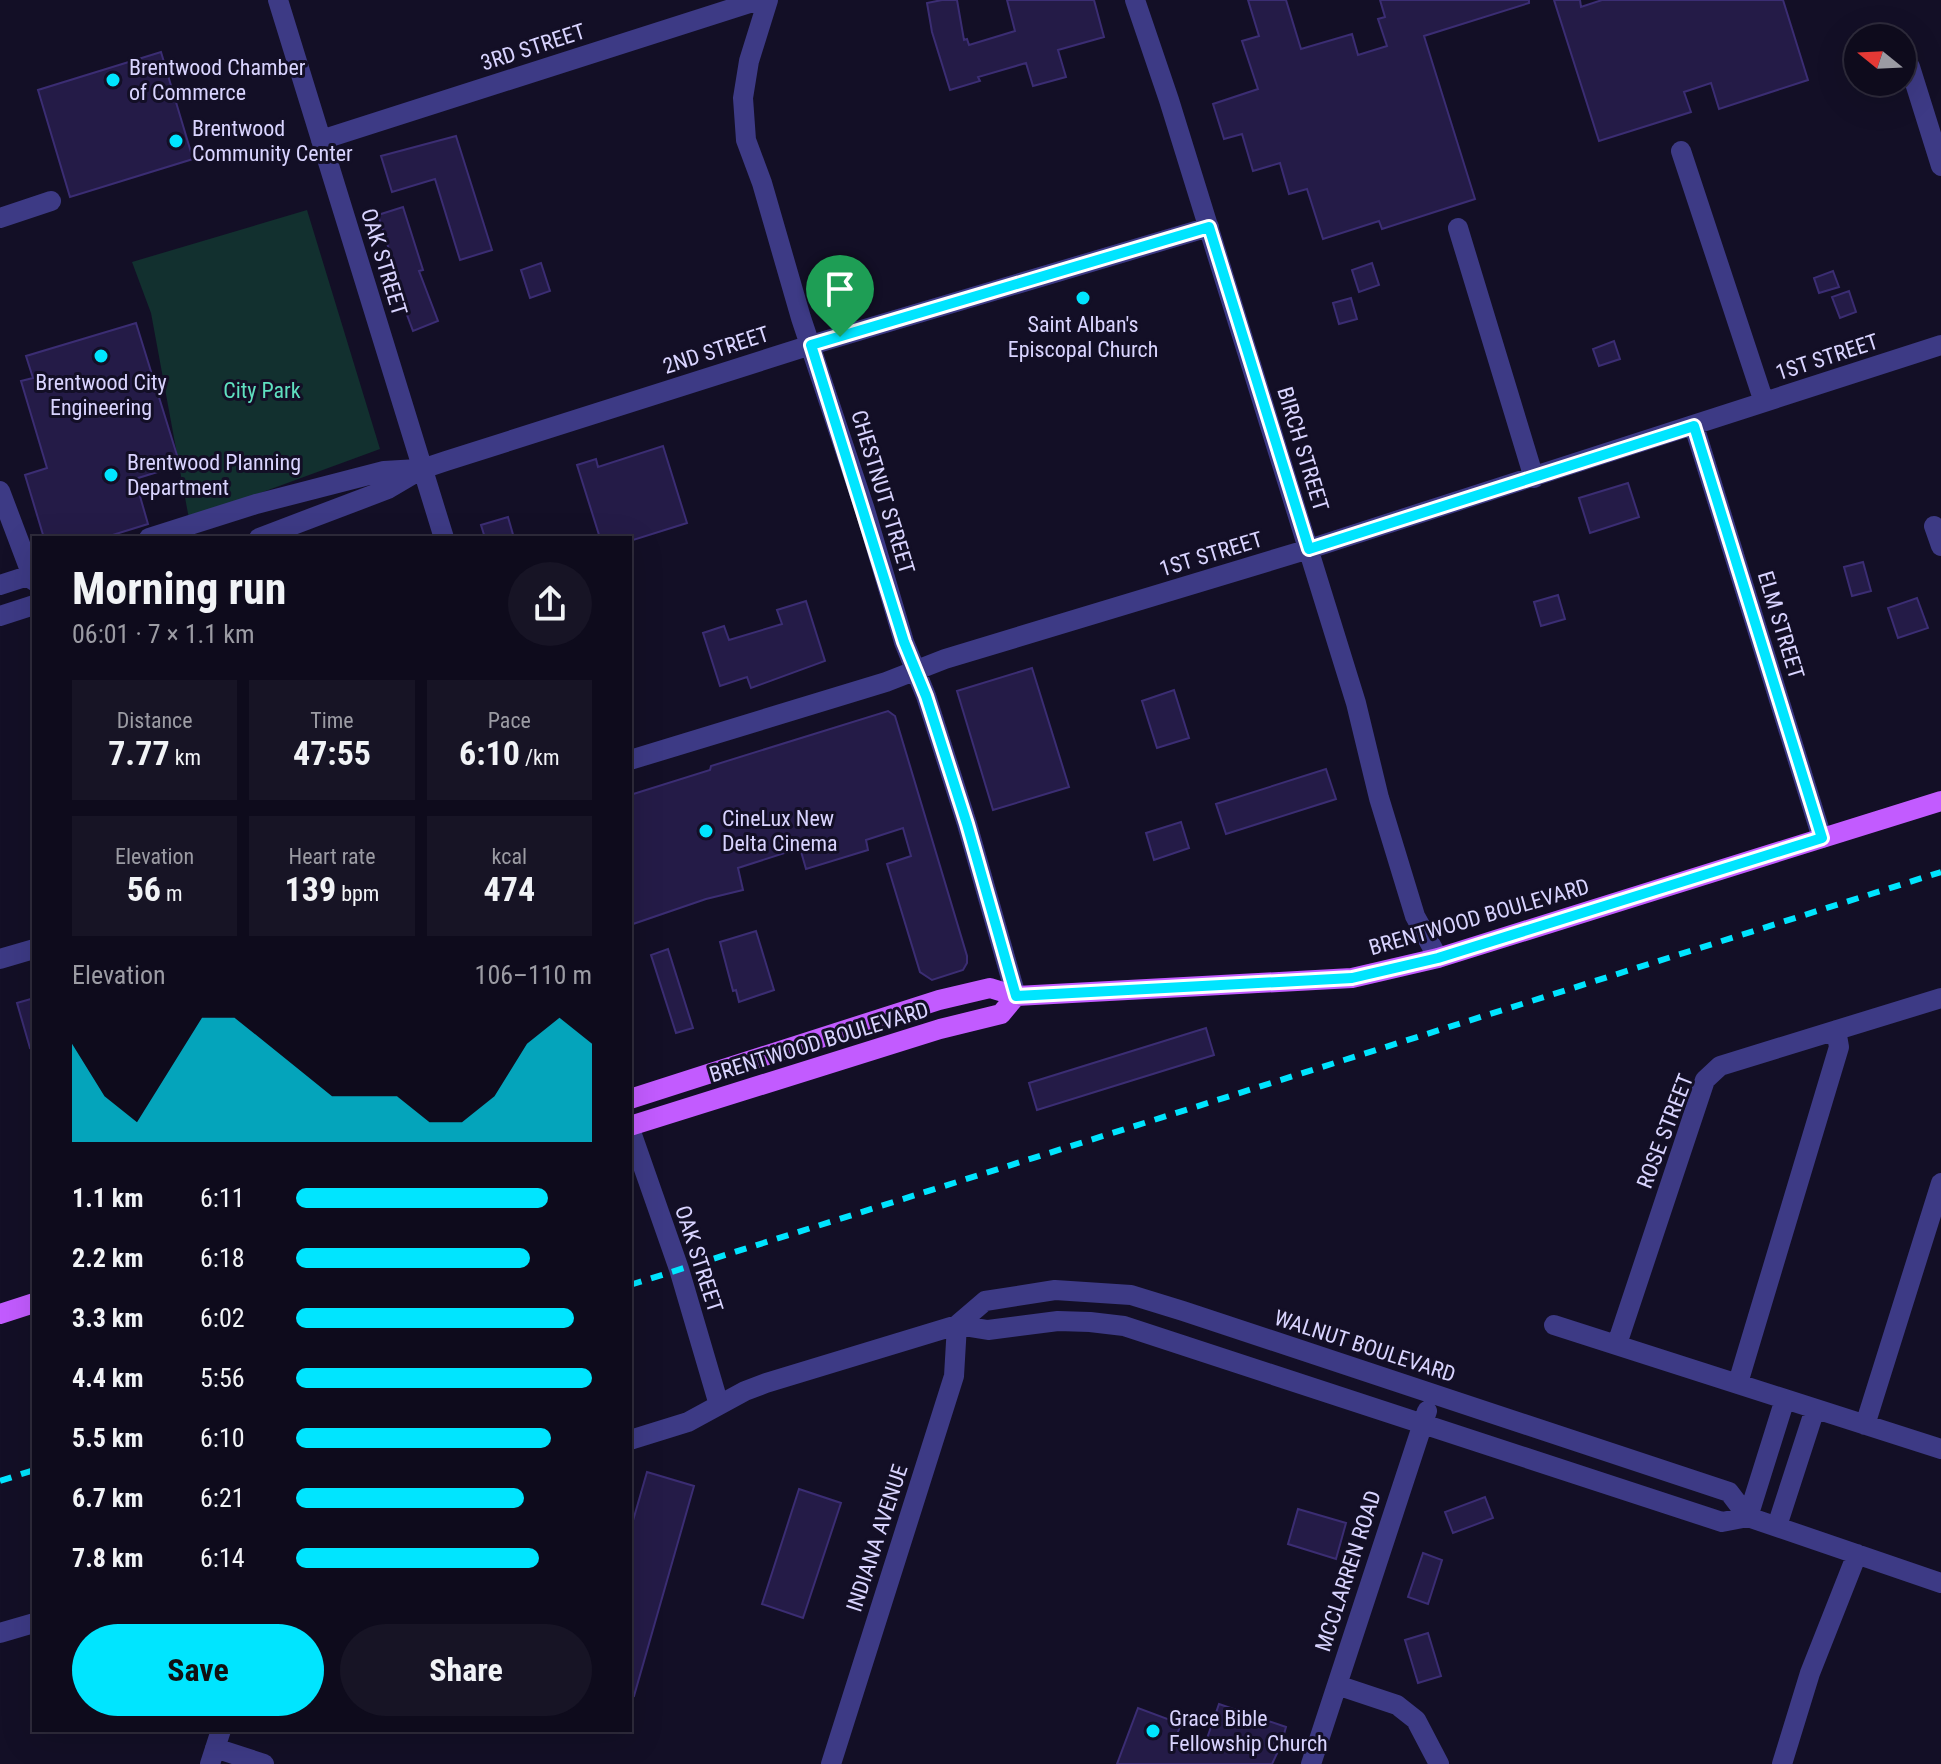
<!DOCTYPE html>
<html lang="en">
<head>
<meta charset="utf-8">
<style>
	body { margin:0; font-family:"Roboto Condensed",sans-serif; background:#171425; color:#f1f3f6; height:100vh; display:flex; flex-direction:column; font-size:30px; white-space:nowrap }
	* { box-sizing:border-box; margin:0 }
	p { font-size:26px; color:#9b9ba3 }
	.icon { flex:none; width:44px; height:44px; fill:none; stroke:currentColor; stroke-width:2; stroke-linecap:round; stroke-linejoin:round }
	.map { position:relative; flex:1; overflow:hidden }
	.drawer { position:absolute; left:32px; top:536px; width:600px; height:1196px; display:flex; flex-direction:column; background:#0e0b1c; border-radius:0px; box-shadow:0 8px 32px #0002,0 0 0 2px #2e2b3b }
	.drawer>* { flex:none }
	.needle { width:52px; rotate:288deg }
	.fabs { position:absolute; left:1844px; top:24px; display:grid; gap:16px }
	.fabs a { display:grid; place-items:center; width:72px; height:72px; border-radius:50%; background:#0e0b1c; box-shadow:0 8px 32px #0002,0 0 0 2px #2e2b3b; font-size:40px }
	.pin { position:absolute; display:grid; place-items:center; width:68px; height:68px; color:#fff; margin:-82px -34px; border-radius:50% 50% 50% 0; rotate:-45deg; box-shadow:0 0 8px #0007 }
	.pin .icon { rotate:45deg }
	.round { display:grid; place-items:center; flex:none; width:84px; height:84px; border-radius:42px; background:#171425 }
	.overview { display:flex; align-items:center; justify-content:space-between; height:136px; padding:0 40px }
	h1 { font-size:44px; font-weight:700; line-height:60px }
	.stats { display:grid; grid-template-columns:repeat(3,1fr); gap:12px; height:136px; padding:8px 40px }
	.stats div { display:grid; align-content:center; border-radius:0px; background:#171425; text-align:center }
	.stats b { font-size:34px; font-weight:700 }
	.stats small { font-size:22px; font-weight:400 }
	.stats p { font-size:22px }
	.chart { height:224px; padding:16px 40px }
	.chart p { display:flex; justify-content:space-between }
	.chart svg { width:100%; height:144px; margin-top:8px; fill:#00e5ff; opacity:.7 }
	.action { display:flex; gap:16px; margin-top:auto; padding:16px 40px }
	.action a { flex:1; height:92px; border-radius:48px; background:#00e5ff; color:#111; font-size:32px; font-weight:700; line-height:92px; text-align:center }
	.action a+a { background:#171425; color:#f1f3f6 }
	ul { padding:0 40px; list-style:none; font-size:26px }
	li { display:grid; grid-template-columns:128px 96px 1fr; align-items:center; height:60px }
	li i { height:20px; border-radius:10px; background:#00e5ff }
	.map>svg:first-child { display:block }
	.green { fill:#12302f }
	.building { fill:#241b47; stroke:#3b2d73; stroke-width:2 }
	.lines { fill:none; stroke-linecap:round; stroke-linejoin:round }
	.minor { stroke:#3d3a85; stroke-width:20 }
	.major { stroke:#c25bff; stroke-width:20 }
	.rail { stroke:#00e5ff; stroke-width:6; stroke-dasharray:12 10; stroke-linecap:butt }
	.route-casing { stroke:#fff; stroke-width:16 }
	.route { stroke:#00e5ff; stroke-width:10 }
	.poi-dot { fill:#00e5ff; stroke:#130f26; stroke-width:3 }
	.labels { text-anchor:middle; dominant-baseline:central; stroke-width:6; stroke-linejoin:round; paint-order:stroke }
	.street-label { font-size:22px; fill:#d9d4ff; stroke:#130f26 }
	.poi-label { font-size:22px; fill:#d9d4ff; stroke:#130f26; text-anchor:start }
	.park-label { font-size:22px; fill:#5fe0c0; stroke:#130f26 }
</style>
</head>
<body>
<div class="map">
<svg width="1941" height="1764" viewBox="0 0 1941 1764">
	<rect width="100%" height="100%" fill="#130f26"/>
	<path class="green" d="M307,210L380,449L189,519L151,313L132,262Z"/>
	<path class="building" d="M942,0H957L964,40L967,39L969,45L1015,31L1007,0H1094L1104,37L1058,50L1066,77L1033,86L1026,63L978,77L980,81L950,90L932,32L927,3Z
		M1248,0H1286L1301,49L1352,34L1358,55L1387,46L1378,19L1385,17L1380,0H1529V3L1424,36L1475,199L1382,229L1379,221L1323,239L1307,189L1289,194L1280,163L1253,171L1242,134L1224,139L1213,104L1258,89L1242,41L1259,36Z
		M1554,0H1580L1581,7L1602,0H1783L1808,80L1719,109L1711,83L1684,92L1691,112L1599,141Z
		M161,52L193,159L70,197L38,90Z
		M456,136L492,250L460,260L435,179L392,192L381,156Z
		M403,207L423,270L419,271L438,321L413,331L403,304L406,303L378,215Z
		M541,263L550,291L530,298L521,270Z
		M1372,263L1379,285L1359,292L1352,270Z
		M1833,271L1839,287L1819,293L1814,278Z
		M1849,291L1856,312L1840,318L1832,297Z
		M1351,298L1357,319L1339,324L1333,303Z
		M136,323L180,465L135,479L148,524L103,538H44L25,475L47,468L21,381L33,378L26,356Z
		M1614,341L1620,359L1599,366L1593,349Z
		M663,446L687,523L630,541V538H600L577,465L596,459L598,467Z
		M1628,483L1639,517L1590,533L1579,498Z
		M508,517L514,538H485L481,525Z
		M1863,562L1871,591L1852,596L1844,567Z
		M1558,595L1565,619L1541,626L1534,602Z
		M1917,598L1928,628L1898,638L1888,608Z
		M806,601L825,661L751,688L747,677L720,686L703,633L724,626L729,640L782,624L777,610Z
		M1032,668L1069,787L993,810L957,691Z
		M1174,690L1189,738L1157,748L1142,701Z
		M888,711L895,716L967,956V963L963,970L932,980L920,972L887,864L911,856L903,828L866,840L868,850L806,869L800,848L738,868L743,890L706,899L630,925V795L710,770L711,766Z
		M1326,769L1336,799L1226,834L1216,804Z
		M1181,822L1189,848L1154,860L1146,833Z
		M756,931L774,990L739,1002L736,990L733,991L720,942Z
		M668,949L693,1028L676,1033L651,955Z
		M34,998V1047L30,1048L17,1003Z
		M1206,1028L1214,1055L1037,1110L1029,1083Z
		M647,1472L694,1486L634,1696L630,1695V1531Z
		M799,1489L841,1503L803,1618L762,1604Z
		M1485,1497L1493,1518L1453,1533L1445,1512Z
		M1298,1509L1346,1523L1336,1559L1288,1544Z
		M1423,1553L1442,1560L1428,1604L1408,1597Z
		M1428,1633L1441,1676L1418,1683L1405,1640Z
		M1219,1704L1286,1727L1281,1745L1272,1764H1117L1138,1708L1181,1724L1176,1737L1204,1747Z"/>
	<g class="lines">
		<path class="minor" d="M278,0L444,538
			M768,0L749,61L743,98L746,140L762,183L801,318L865,510L904,642L926,696L967,824L1016,996
			M1135,0L1169,100L1356,703L1379,798L1415,916L1438,958
			M1910,67L1941,166
			M321,140L759,0
			M1681,151L1764,402
			M0,218L51,201
			M1458,228L1534,478
			M1694,426L1822,838
			M0,491L34,581
			M1934,526L1941,546
			M149,538L256,504L384,471L418,469
			M259,538L388,489L422,469L446,461L811,345L1209,227
			M0,585L34,574
			M0,616L34,605
			M630,760L886,682L945,659L1309,549L1941,345
			M0,959L34,949
			M630,1129L679,1269L719,1405
			M957,1325L988,1330L1058,1321L1090,1322L1124,1326L1722,1522L1748,1517L1941,1583
			M1554,1325L1941,1449
			M1617,1344L1705,1080L1720,1066L1941,998
			M1738,1383L1839,1047L1836,1030
			M1865,1425L1941,1183
			M630,1440L688,1422L745,1391L766,1383L957,1325L985,1301L1055,1290L1131,1295L1183,1311L1729,1492L1748,1517
			M1748,1517L1785,1399
			M1777,1526L1815,1409
			M0,1633L34,1623
			M1337,1685L1397,1705L1416,1720L1439,1764
			M215,1748L264,1764
			M210,1764L221,1730
			M831,1764L954,1376L957,1325
			M1311,1764L1427,1411
			M1782,1764L1810,1673L1857,1554"/>
		<path class="major" d="M630,1099L939,1000L990,988L1016,996L1352,978L1438,958L1941,801
			M630,1126L940,1029L1001,1014L1016,996
			M0,1314L34,1303"/>
		<path class="rail" d="M630,1285L1941,872
			M0,1481L34,1470"/>
	</g>
	<g class="lines">
		<g class="route-casing">
			<path id="route" d="M1209,227L1309,549L1694,426L1822,838L1438,958L1352,978L1016,996L967,824L926,696L904,642L811,345Z"/>
		</g>
		<use href="#route" class="route"/>
	</g>
	<g class="poi-dot">
		<circle cx="113" cy="80" r="8"/>
		<circle cx="176" cy="141" r="8"/>
		<circle cx="1083" cy="298" r="8"/>
		<circle cx="101" cy="356" r="8"/>
		<circle cx="111" cy="475" r="8"/>
		<circle cx="706" cy="831" r="8"/>
		<circle cx="1153" cy="1731" r="8"/>
	</g>
	<g class="labels">
		<g class="street-label">
			<text transform="translate(533 47) rotate(-18)">3RD STREET</text>
			<text transform="translate(384 262) rotate(73)">OAK STREET</text>
			<text transform="translate(716 350) rotate(-18)">2ND STREET</text>
			<text transform="translate(1827 357) rotate(-18)">1ST STREET</text>
			<text transform="translate(1303 449) rotate(73)">BIRCH STREET</text>
			<text transform="translate(883 492) rotate(73)">CHESTNUT STREET</text>
			<text transform="translate(1211 554) rotate(-17)">1ST STREET</text>
			<text transform="translate(1781 625) rotate(73)">ELM STREET</text>
			<text transform="translate(1479 917) rotate(-16)">BRENTWOOD BOULEVARD</text>
			<text transform="translate(819 1042) rotate(-17)">BRENTWOOD BOULEVARD</text>
			<text transform="translate(1665 1131) rotate(-69)">ROSE STREET</text>
			<text transform="translate(699 1259) rotate(72)">OAK STREET</text>
			<text transform="translate(1365 1346) rotate(18)">WALNUT BOULEVARD</text>
			<text transform="translate(877 1538) rotate(-72)">INDIANA AVENUE</text>
			<text transform="translate(1348 1571) rotate(-72)">MCCLARREN ROAD</text>
		</g>
		<g class="poi-label">
			<text x="129" y="67">Brentwood Chamber<tspan x="129" dy="25">of Commerce</tspan></text>
			<text x="192" y="128">Brentwood<tspan x="192" dy="25">Community Center</tspan></text>
			<text x="1083" y="324" text-anchor="middle">Saint Alban's<tspan x="1083" dy="25">Episcopal Church</tspan></text>
			<text x="101" y="382" text-anchor="middle">Brentwood City<tspan x="101" dy="25">Engineering</tspan></text>
			<text x="127" y="462">Brentwood Planning<tspan x="127" dy="25">Department</tspan></text>
			<text x="722" y="818">CineLux New<tspan x="722" dy="25">Delta Cinema</tspan></text>
			<text x="1169" y="1718">Grace Bible<tspan x="1169" dy="25">Fellowship Church</tspan></text>
		</g>
		<g class="park-label">
			<text x="262" y="390">City Park</text>
		</g>
	</g>
</svg>
<div class="fabs">
<a><svg class="needle" viewBox="-14 -14 28 28"><path d="M0-13l5 13h-10z" fill="#e53935"/><path d="M0 13l5-13h-10z" fill="#9b9ba3"/></svg></a>
</div>
<div class="pin" style="left:840px;top:337px;background:#1e9e55"><svg class="icon" aria-label="arrive" viewBox="0 0 24 24"><path d="M6 21V4h12l-3 4 3 4H6"/></svg></div>
<section class="drawer">
<div class="overview"><div><h1>Morning run</h1><p>06:01 · 7 × 1.1 km</p></div><a class="round"><svg class="icon" aria-label="share" viewBox="0 0 24 24"><path d="M12 15V3M7 8l5-5 5 5M5 13v7h14v-7"/></svg></a></div>
<div class="stats">
<div><p>Distance</p><b>7.77<small> km</small></b></div>
<div><p>Time</p><b>47:55</b></div>
<div><p>Pace</p><b>6:10<small> /km</small></b></div>
</div>
<div class="stats">
<div><p>Elevation</p><b>56<small> m</small></b></div>
<div><p>Heart rate</p><b>139<small> bpm</small></b></div>
<div><p>kcal</p><b>474</b></div>
</div>
<div class="chart"><p><span>Elevation</span>106–110 m</p>
<svg viewBox="0 0 160 44" preserveAspectRatio="none"><path d="M0 44V14L10 30L20 38L30 22L40 6L50 6L60 14L70 22L80 30L90 30L100 30L110 38L120 38L130 30L140 14L150 6L160 14V44z"/></svg>
</div>
<ul>
<li><b>1.1 km</b>6:11<i style="width:85%"></i></li>
<li><b>2.2 km</b>6:18<i style="width:79%"></i></li>
<li><b>3.3 km</b>6:02<i style="width:94%"></i></li>
<li><b>4.4 km</b>5:56<i style="width:100%"></i></li>
<li><b>5.5 km</b>6:10<i style="width:86%"></i></li>
<li><b>6.7 km</b>6:21<i style="width:77%"></i></li>
<li><b>7.8 km</b>6:14<i style="width:82%"></i></li>
</ul>
<div class="action"><a>Save</a><a>Share</a></div>
</section>
</div>
</body>
</html>
